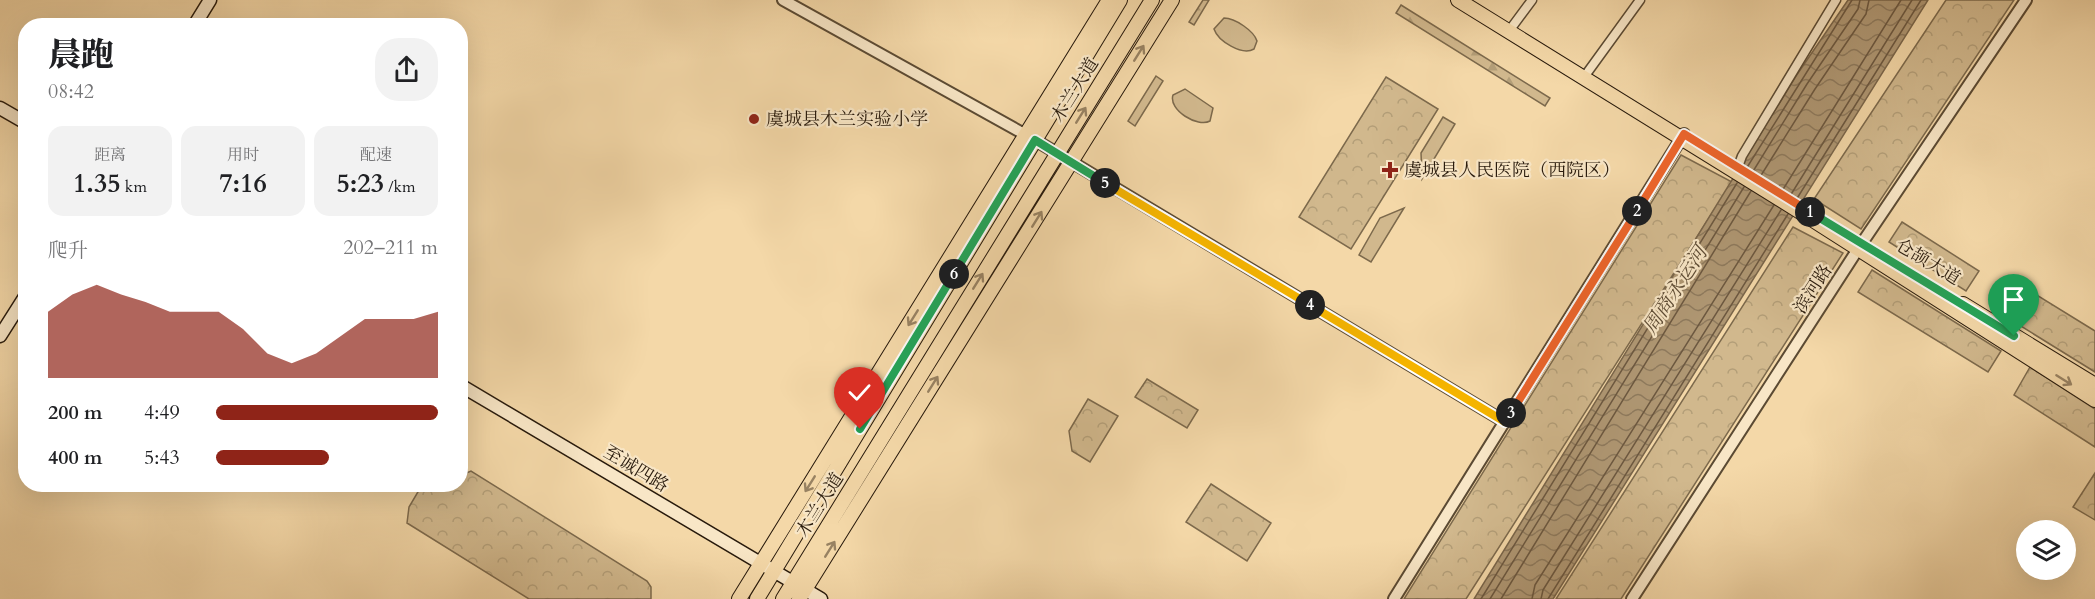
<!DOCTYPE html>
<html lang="zh">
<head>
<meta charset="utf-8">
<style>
	body { margin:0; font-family:Cardo,"Noto Serif SC",serif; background:#f2f2f2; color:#202124; height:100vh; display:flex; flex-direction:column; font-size:22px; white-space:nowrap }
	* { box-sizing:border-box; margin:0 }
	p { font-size:20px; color:#757577 }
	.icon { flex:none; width:33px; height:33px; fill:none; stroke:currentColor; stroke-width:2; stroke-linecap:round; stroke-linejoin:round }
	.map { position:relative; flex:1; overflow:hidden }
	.details { position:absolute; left:18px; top:18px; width:450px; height:474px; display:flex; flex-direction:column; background:#fff; border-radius:24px; box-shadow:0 6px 24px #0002 }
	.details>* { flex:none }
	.controls { position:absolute; left:2016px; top:520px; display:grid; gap:12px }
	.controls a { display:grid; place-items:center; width:60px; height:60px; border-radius:50%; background:#fff; box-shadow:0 6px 24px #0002; font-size:30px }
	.pin { position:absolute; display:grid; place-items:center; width:51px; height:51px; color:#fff; margin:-62px -26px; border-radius:50% 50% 50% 0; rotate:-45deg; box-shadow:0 0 6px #0007 }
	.pin .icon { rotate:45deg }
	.km { position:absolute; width:30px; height:30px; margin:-15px; border-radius:50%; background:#222; color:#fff; font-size:16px; line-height:30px; text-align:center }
	.round { display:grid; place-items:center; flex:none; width:63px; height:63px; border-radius:24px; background:#f2f2f2 }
	.head { display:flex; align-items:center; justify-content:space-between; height:102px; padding:0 30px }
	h1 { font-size:33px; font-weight:800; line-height:45px }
	.metrics { display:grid; grid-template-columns:repeat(3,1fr); gap:9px; height:102px; padding:6px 30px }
	.metrics div { display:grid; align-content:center; border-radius:15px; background:#f2f2f2; text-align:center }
	.metrics b { font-size:26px; font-weight:800 }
	.metrics small { font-size:16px; font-weight:400 }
	.metrics p { font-size:16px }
	.chart { height:168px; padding:12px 30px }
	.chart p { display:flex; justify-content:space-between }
	.chart svg { width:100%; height:108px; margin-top:6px; fill:#8f2418; opacity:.7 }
	ul { padding:0 30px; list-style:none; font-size:20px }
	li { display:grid; grid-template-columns:96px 72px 1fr; align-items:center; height:45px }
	li i { height:15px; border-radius:8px; background:#8f2418 }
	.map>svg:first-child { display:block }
	.green { fill:#d1b88d; stroke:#7c694c; stroke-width:1.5 }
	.forest { fill:url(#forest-firs); stroke:#7c694c; stroke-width:1.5 }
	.park { fill:url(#park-crowns); stroke:#7c694c; stroke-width:1.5 }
	.water { fill:url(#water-waves); stroke:#79654a; stroke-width:1.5 }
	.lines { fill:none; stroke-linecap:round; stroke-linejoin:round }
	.shore { stroke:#6c5840; stroke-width:1.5 }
	.minor-casing { stroke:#5b4a33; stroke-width:11 }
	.tertiary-casing { stroke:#5b4a33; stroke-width:14 }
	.secondary-casing { stroke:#281a0c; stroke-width:15 }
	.primary-casing { stroke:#281a0c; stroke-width:16 }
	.minor { stroke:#f8e6c6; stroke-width:8 }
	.tertiary { stroke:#f8e6c6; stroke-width:10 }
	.secondary { stroke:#f8e6c6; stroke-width:12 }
	.primary { stroke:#f4d8a8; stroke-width:14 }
	.oneway { stroke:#988262 }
	.split-1-casing { stroke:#fff; stroke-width:12 }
	.split-2-casing { stroke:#fff; stroke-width:12 }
	.split-3-casing { stroke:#fff; stroke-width:12 }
	.split-4-casing { stroke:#fff; stroke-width:12 }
	.split-5-casing { stroke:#fff; stroke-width:12 }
	.split-6-casing { stroke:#fff; stroke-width:12 }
	.split-7-casing { stroke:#fff; stroke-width:12 }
	.split-1 { stroke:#22a559; stroke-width:8 }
	.split-2 { stroke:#f0652b; stroke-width:8 }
	.split-3 { stroke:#f0652b; stroke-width:8 }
	.split-4 { stroke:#f5b400; stroke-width:8 }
	.split-5 { stroke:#f5b400; stroke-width:8 }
	.split-6 { stroke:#22a559; stroke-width:8 }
	.split-7 { stroke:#22a559; stroke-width:8 }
	.poi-dot { fill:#8f2418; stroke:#f8e6c6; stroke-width:2 }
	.labels { text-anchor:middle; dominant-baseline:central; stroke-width:4.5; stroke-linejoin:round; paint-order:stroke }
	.street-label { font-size:18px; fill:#281a0c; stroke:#f8e6c6 }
	.poi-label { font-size:18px; fill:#281a0c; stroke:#f8e6c6; text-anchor:start }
	.water-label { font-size:20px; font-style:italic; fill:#5e4c35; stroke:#f8e6c6 }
</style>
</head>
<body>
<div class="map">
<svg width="2095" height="599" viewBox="0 0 2095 599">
	<defs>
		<pattern id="forest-firs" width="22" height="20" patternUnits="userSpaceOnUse" patternTransform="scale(1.5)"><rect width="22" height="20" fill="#d1b88d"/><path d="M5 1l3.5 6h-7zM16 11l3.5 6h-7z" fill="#b39e78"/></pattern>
		<pattern id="park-crowns" width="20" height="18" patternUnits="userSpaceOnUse" patternTransform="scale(1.5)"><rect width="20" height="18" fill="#d1b88d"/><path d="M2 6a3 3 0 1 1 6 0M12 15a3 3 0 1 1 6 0" fill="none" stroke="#b39e78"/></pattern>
		<pattern id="water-waves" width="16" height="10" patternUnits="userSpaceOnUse" patternTransform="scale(1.5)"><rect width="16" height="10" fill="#af9773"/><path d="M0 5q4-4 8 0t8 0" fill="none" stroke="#8e7a5d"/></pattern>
	</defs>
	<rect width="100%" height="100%" fill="#f4d8a8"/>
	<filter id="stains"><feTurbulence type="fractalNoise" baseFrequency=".00333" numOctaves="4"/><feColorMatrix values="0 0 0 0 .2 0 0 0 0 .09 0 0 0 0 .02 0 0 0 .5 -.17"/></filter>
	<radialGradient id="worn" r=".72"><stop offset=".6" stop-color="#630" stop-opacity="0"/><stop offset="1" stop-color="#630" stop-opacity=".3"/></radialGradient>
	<path class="green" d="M1224,18C1235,18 1254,31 1257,41L1254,49C1242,56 1218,41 1214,29Z
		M1185,89L1213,108L1210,121C1198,128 1168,110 1173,95Z
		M1443,117L1455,124L1422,179L1421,153Z
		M1404,208L1371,262L1359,255L1380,218Z"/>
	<path class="forest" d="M1203,0H1209L1194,25L1189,22Z
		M1401,5L1550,98L1545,106L1396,13Z
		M1156,76L1163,81L1135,126L1128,121Z"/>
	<path class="park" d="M1946,0H2014L1861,229L1814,199Z
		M1386,77L1438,109L1351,249L1299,217Z
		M1681,155L1732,182L1466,599H1404Z
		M1902,222L1979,271L1966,291L1889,242Z
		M1793,227L1843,253L1621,599H1556Z
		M1872,270L2001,351L1988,372L1858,292Z
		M2030,291L2095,331V372L2011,320Z
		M2030,367L2095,409V447L2014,395Z
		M1147,379L1198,410L1187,428L1135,397Z
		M1088,399L1118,416L1090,462L1072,451L1069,431Z
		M461,471L464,474L471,471L647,581L651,587V599H529L407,523L409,507L422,485L460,484Z
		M2095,473V520L2073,507Z
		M1211,484L1271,523L1247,561L1186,522Z"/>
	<path class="water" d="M1848,0H1928L1553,599H1474L1796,76Z"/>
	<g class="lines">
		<path class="shore" d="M1746,169L1852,0
			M1752,173L1807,84L1858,9L1860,0
			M1760,177L1815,89L1866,14L1869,0
			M1782,191L1901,0
			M1790,196L1912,0
			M1796,200L1921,0
			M1481,599L1737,183
			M1490,599L1744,187
			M1501,599L1751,191
			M1532,599L1535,585L1774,205
			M1541,599L1543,590L1781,210
			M1548,599L1788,214"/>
		<g class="minor-casing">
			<path id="minor" d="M1509,31L1532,0
				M1587,73L1640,0
				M1738,167L1742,156L1836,0"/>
		</g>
		<g class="tertiary-casing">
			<path id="tertiary" d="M783,0L1035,140L1505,422
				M1394,599L1684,134
				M1632,599L1858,249L2026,0"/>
		</g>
		<g class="secondary-casing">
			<path id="secondary" d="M194,26L210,0
				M0,108L26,123
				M0,336L26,295
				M460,385L821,599"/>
		</g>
		<g class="primary-casing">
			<path id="primary" d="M1458,0L1802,213L2095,400
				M1963,304L2095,385
				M739,599L1109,0
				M757,599L1120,0
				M783,599L1152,0
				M799,599L1172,0"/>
		</g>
		<use href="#minor" class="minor"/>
		<use href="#tertiary" class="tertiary"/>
		<use href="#secondary" class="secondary"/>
		<use href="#primary" class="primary"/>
	</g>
	<defs><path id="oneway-shaft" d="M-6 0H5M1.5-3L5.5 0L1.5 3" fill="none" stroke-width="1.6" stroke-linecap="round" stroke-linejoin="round" transform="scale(1.5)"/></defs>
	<g class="oneway">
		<use href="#oneway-shaft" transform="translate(1139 53) rotate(-58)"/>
		<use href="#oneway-shaft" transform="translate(1081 115) rotate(-58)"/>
		<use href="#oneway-shaft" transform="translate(1037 219) rotate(-58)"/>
		<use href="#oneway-shaft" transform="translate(978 281) rotate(-58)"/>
		<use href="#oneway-shaft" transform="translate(913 318) rotate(122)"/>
		<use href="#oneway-shaft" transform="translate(2064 380) rotate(32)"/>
		<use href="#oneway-shaft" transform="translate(933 384) rotate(-58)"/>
		<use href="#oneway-shaft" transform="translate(810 484) rotate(122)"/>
		<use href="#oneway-shaft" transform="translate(830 549) rotate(-58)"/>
	</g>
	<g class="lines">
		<g class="split-1-casing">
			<path id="split-1" d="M1810,212L2014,336"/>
		</g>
		<g class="split-2-casing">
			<path id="split-2" d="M1637,211L1684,134L1810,212"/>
		</g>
		<g class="split-3-casing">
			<path id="split-3" d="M1511,413L1637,211"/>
		</g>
		<g class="split-4-casing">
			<path id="split-4" d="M1310,305L1505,422L1511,413"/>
		</g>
		<g class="split-5-casing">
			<path id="split-5" d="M1105,183L1310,305"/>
		</g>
		<g class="split-6-casing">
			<path id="split-6" d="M954,274L1035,140L1105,183"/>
		</g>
		<g class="split-7-casing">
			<path id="split-7" d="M860,429L954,274"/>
		</g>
		<use href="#split-1" class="split-1"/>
		<use href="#split-2" class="split-2"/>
		<use href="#split-3" class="split-3"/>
		<use href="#split-4" class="split-4"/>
		<use href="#split-5" class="split-5"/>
		<use href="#split-6" class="split-6"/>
		<use href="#split-7" class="split-7"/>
	</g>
	<g class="poi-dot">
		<circle cx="754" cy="119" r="6"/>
		<path d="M1387 161h6v6h6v6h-6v6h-6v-6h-6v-6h6z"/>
	</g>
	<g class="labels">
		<g class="street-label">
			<text transform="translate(1075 90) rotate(-58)">木兰大道</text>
			<text transform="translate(1928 262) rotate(31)">仓颉大道</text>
			<text transform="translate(1813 289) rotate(-57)">滨河路</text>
			<text transform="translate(636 469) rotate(31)">至诚四路</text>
			<text transform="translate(820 505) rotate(-58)">木兰大道</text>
		</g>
		<g class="poi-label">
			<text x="766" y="119">虞城县木兰实验小学</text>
			<text x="1404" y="170">虞城县人民医院（西院区）</text>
		</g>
		<g class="water-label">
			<text transform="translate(1675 290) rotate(-57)">周商永运河</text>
		</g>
	</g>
	<rect width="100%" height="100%" filter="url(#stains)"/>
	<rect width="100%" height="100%" fill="url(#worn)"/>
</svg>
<div class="controls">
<a><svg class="icon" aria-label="layers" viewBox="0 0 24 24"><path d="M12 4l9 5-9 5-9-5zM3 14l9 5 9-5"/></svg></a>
</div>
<div class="pin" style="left:2014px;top:336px;background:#1e9e55"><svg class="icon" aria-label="arrive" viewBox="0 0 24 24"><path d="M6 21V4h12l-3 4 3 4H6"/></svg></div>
<div class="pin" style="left:860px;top:429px;background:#d93025"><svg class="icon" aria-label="check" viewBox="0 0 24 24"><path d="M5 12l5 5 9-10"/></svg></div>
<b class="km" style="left:1810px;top:212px">1</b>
<b class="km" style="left:1637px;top:211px">2</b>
<b class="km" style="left:1511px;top:413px">3</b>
<b class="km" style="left:1310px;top:305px">4</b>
<b class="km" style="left:1105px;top:183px">5</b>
<b class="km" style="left:954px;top:274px">6</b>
<section class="details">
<div class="head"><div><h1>晨跑</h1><p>08:42</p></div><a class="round"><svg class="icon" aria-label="share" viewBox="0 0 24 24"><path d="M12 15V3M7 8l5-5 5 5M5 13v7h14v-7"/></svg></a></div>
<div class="metrics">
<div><p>距离</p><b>1.35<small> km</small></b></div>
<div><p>用时</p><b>7:16</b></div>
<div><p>配速</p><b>5:23<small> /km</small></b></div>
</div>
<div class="chart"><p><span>爬升</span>202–211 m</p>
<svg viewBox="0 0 160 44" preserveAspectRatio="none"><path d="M0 44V17L10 10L20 6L30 10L40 13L50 17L60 17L70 17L80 24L90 34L100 38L110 34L120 27L130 20L140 20L150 20L160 17V44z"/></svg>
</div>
<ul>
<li><b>200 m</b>4:49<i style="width:100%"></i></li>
<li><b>400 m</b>5:43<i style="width:51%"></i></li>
</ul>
</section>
</div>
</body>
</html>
